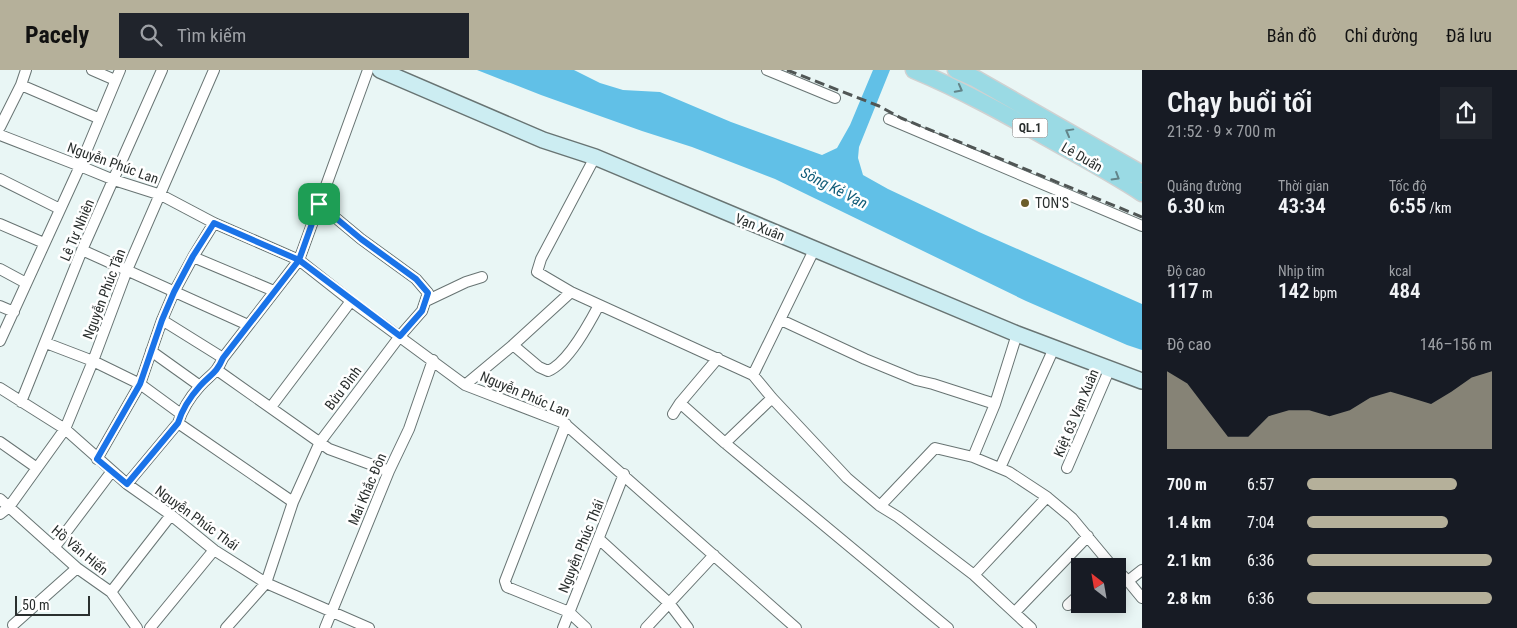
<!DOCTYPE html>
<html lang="vi">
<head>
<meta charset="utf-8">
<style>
	body { margin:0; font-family:"Roboto Condensed",sans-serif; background:#20242c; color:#f1f3f6; height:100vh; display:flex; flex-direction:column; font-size:19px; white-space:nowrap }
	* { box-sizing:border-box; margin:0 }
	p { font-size:16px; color:#9ea1a6 }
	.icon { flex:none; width:28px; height:28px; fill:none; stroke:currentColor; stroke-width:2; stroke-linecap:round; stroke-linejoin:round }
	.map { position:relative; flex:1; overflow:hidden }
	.drawer { display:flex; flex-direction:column; background:#171b24; width:375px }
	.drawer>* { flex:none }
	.needle { width:32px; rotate:329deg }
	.controls { position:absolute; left:1071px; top:488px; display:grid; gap:10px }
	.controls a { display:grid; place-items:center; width:55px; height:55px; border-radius:0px; background:#171b24; box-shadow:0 2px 12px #0003; font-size:25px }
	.scale { position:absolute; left:15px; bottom:12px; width:75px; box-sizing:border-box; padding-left:5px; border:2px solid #2a2f2e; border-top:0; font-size:14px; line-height:18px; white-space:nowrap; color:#2a2f2e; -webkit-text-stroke:4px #fff; paint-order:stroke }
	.pin { position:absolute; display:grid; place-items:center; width:42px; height:42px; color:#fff; margin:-21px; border-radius:10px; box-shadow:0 2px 8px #0006 }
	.round { display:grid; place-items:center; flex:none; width:52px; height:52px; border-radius:0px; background:#20242c }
	.head { display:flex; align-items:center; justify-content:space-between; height:85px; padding:0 25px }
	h1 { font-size:28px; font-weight:600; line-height:38px }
	.figures { display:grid; grid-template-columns:repeat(3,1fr); gap:8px; height:85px; padding:5px 25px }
	.figures div { display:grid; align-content:center }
	.figures b { font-size:21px; font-weight:600 }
	.figures small { font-size:14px; font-weight:400 }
	.figures p { font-size:14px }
	.chart { height:140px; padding:10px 25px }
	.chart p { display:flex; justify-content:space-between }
	.chart svg { width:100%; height:90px; margin-top:5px; fill:#b5b09a; opacity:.7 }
	ul { padding:0 25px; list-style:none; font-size:16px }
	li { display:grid; grid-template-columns:80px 60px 1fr; align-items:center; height:38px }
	li i { height:12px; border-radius:6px; background:#b5b09a }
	header { display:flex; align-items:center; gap:30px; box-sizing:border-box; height:70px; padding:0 25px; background:#b5b09a; color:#111 }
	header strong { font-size:24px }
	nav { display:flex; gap:28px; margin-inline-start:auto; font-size:18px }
	.search { width:350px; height:45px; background:#20242c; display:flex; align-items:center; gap:12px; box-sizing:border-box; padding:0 18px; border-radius:0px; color:#9ea1a6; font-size:19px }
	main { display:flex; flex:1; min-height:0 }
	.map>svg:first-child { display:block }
	.water { fill:#61c0e7 }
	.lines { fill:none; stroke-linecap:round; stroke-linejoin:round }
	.street-casing { stroke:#687473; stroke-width:12 }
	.secondary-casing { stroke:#687473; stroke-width:18 }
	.primary-casing { stroke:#d0d1d1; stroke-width:19 }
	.street { stroke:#fff; stroke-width:10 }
	.secondary { stroke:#ccedf2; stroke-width:15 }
	.primary { stroke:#9adae4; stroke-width:16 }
	.rail { stroke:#505655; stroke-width:3; stroke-dasharray:10 5; stroke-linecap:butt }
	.oneway { stroke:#628489 }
	.route-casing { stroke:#fff; stroke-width:10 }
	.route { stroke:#1a73e8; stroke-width:6 }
	.poi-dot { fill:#6b5d2a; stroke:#fff; stroke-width:2 }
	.labels { text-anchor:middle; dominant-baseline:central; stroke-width:5; stroke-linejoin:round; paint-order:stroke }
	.shield { fill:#fff; stroke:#6a6d6d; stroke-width:1 }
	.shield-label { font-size:12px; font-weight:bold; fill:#2a2f2e }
	.street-label { font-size:14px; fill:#2a2f2e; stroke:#fff }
	.poi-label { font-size:14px; fill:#2a2f2e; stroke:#fff; text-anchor:start }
	.water-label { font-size:15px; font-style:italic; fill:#105c78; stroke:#fff }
</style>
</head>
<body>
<header>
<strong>Pacely</strong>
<div class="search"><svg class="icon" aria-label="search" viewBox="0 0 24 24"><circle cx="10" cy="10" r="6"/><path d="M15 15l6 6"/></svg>Tìm kiếm</div>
<nav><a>Bản đồ</a><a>Chỉ đường</a><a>Đã lưu</a></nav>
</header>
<main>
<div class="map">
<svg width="1142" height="558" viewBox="0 0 1142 558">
	<rect width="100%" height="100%" fill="#e9f6f5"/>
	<path class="water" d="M477,0H574L600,13L623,20L660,22L731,52L822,85L837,78L850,55L873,0H890L859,77L858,88L863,105L888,119L979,162L1142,234V280L1127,275L1026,231L775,109L692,77L642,61L541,25Z"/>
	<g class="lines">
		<g class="street-casing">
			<path id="street" d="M92,0L115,10
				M767,0L835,28
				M21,15L98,48
				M889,49L1142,156
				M0,57L21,15L26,0
				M0,65L80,96L114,110L161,125L214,153L299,190L351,231L465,315L564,353L796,558
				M595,87L541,189L537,202L571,222L753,305L772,328L847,408L880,436L898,447L974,505L1031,558
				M0,109L60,139
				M0,154L44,173
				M82,180L248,255
				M193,187L274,221
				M0,199L26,213
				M426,231L466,212L482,207
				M0,236L14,242
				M162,250L223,288
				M781,250L865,289L916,310L933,314L995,334
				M0,271L80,96L120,0
				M46,273L93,291L140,314L181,344
				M513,275L539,297L548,301C568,293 589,254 599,235
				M151,281L200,316
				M217,300L329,379L389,401
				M753,305L814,180
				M465,315L513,275L571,222
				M0,318L65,359L127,414L171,445L214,480L266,513L369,558
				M21,332L82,180L162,0
				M680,333L725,373L948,558
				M271,337L351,231
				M673,344L680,333L718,288
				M178,353L293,432
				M566,354L505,511L507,517L569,542L586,558
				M0,372L37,398
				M725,373L772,328
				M973,387L995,334L1017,264
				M97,389L140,314L162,250L174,222L193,187L214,153
				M1000,398L1054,278
				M1067,398L1110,298
				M127,414L178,353C182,340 191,326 200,316C211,304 216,304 223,288L299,190L368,0
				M0,429L77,498L111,522L137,558
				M880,436L935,378L973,387L1009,402L1047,427L1072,448L1112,496
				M0,444L9,437L65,359L93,291L127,200L214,0
				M599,469L669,533L688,558
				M54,478L112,401
				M1118,501L1128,511L1142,528
				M974,505L1047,427
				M1128,511L1142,500
				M111,522L171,445
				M1068,535L1080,524
				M1015,542L1088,466
				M13,555L77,498
				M150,558L214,480
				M226,558L266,513L293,432L320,372L400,266L422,241L428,223L416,209L361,169L319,134
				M325,558L389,401L409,359L433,290
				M563,558L624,404
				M646,558L714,485"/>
		</g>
		<g class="secondary-casing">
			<path id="secondary" d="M380,0L543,70L595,87L1017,264L1142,311"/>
		</g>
		<g class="primary-casing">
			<path id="primary" d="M914,0C962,20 1007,45 1053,71C1083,88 1113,104 1142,123
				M956,0L976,9L1142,104"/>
		</g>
		<use href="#street" class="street"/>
		<use href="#secondary" class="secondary"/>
		<use href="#primary" class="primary"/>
		<path class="rail" d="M787,0L879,36L901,48L1142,147"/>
	</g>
	<defs><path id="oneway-chevron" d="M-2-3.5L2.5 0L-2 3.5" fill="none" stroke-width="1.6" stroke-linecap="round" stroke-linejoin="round" transform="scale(1.25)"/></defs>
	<g class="oneway">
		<use href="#oneway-chevron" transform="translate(959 19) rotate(28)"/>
		<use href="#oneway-chevron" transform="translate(1069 62) rotate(-151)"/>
		<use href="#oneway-chevron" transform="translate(1116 107) rotate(31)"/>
	</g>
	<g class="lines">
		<g class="route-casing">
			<path id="route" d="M319,134L299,190L223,288C216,304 211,304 200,316C191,326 182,340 178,353L127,414L97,389L140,314L162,250L174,222L193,186L214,153L299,190L400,266L422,241L428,223L416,209L361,169L319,134"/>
		</g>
		<use href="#route" class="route"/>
	</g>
	<circle class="poi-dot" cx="1025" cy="133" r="5"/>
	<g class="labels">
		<rect class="shield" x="1012.5" y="48.5" width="35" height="19" rx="4"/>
		<g class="shield-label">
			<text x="1030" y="58">QL.1</text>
		</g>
		<g class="street-label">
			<text transform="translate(1082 87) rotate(30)">Lê Duẩn</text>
			<text transform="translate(113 93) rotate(20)">Nguyễn Phúc Lan</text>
			<text transform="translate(760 157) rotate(22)">Vạn Xuân</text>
			<text transform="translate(77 160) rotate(-67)">Lê Tự Nhiên</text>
			<text transform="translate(104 224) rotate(-69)">Nguyễn Phúc Tần</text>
			<text transform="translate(343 318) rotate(-53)">Bửu Đình</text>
			<text transform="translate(525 324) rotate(23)">Nguyễn Phúc Lan</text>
			<text transform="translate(1076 343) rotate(-67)">Kiệt 63 Vạn Xuân</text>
			<text transform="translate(367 419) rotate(-67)">Mai Khắc Đôn</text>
			<text transform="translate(197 448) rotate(36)">Nguyễn Phúc Thái</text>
			<text transform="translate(581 476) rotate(-68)">Nguyễn Phúc Thái</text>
			<text transform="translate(80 480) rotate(40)">Hồ Văn Hiến</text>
		</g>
		<g class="poi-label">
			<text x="1035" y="133">TON'S</text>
		</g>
		<g class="water-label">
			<text transform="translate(834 118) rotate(27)">Sông Kẻ Vạn</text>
		</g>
	</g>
</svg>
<div class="controls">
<a><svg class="needle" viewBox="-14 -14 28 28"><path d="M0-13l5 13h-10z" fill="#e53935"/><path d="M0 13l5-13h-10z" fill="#9ea1a6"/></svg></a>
</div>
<div class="scale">50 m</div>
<div class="pin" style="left:319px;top:134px;background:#1e9e55"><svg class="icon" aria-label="arrive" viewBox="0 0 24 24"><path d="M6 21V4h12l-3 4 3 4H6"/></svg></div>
</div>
<section class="drawer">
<div class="head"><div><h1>Chạy buổi tối</h1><p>21:52 · 9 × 700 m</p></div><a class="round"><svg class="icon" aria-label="share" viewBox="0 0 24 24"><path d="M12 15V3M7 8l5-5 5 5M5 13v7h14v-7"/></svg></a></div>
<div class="figures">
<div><p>Quãng đường</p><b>6.30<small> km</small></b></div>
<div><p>Thời gian</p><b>43:34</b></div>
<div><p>Tốc độ</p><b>6:55<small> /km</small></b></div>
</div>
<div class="figures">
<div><p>Độ cao</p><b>117<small> m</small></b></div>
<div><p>Nhịp tim</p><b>142<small> bpm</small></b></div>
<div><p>kcal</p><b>484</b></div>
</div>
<div class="chart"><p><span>Độ cao</span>146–156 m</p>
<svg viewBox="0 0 160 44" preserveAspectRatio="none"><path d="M0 44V6L10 12L20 25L30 38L40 38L50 28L60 25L70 25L80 28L90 25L100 19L110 16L120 19L130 22L140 16L150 9L160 6V44z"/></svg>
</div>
<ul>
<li><b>700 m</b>6:57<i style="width:81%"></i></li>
<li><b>1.4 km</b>7:04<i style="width:76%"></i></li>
<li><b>2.1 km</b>6:36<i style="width:100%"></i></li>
<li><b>2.8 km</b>6:36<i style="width:100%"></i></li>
</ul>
</section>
</main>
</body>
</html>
